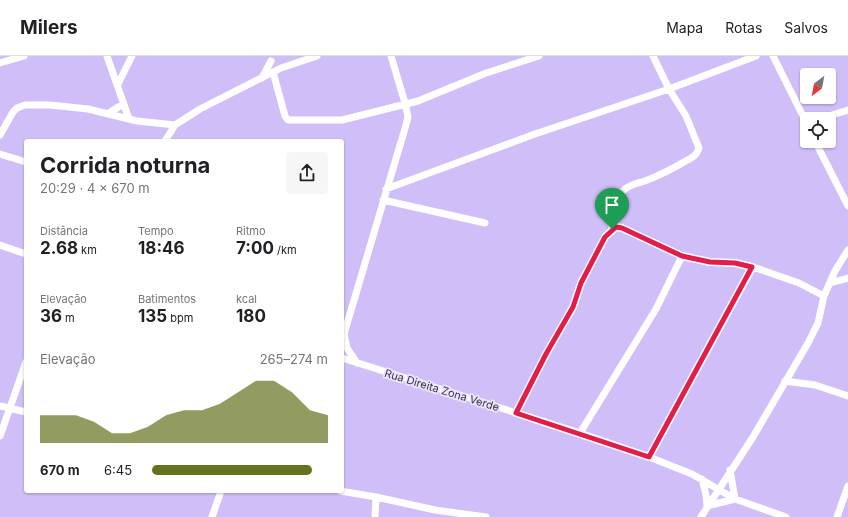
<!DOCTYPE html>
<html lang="pt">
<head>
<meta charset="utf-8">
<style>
	body { margin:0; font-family:Inter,sans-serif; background:#f6f6f6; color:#202124; height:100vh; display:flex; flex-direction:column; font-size:15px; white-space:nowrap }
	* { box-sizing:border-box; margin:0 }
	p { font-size:13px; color:#757577 }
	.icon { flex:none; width:22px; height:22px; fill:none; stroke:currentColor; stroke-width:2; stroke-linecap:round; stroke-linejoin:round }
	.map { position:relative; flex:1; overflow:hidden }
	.panel { position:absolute; left:24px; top:83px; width:320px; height:354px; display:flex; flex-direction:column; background:#fff; border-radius:4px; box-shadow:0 1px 3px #0004 }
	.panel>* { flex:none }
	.needle { width:26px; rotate:212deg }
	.tools { position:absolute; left:800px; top:12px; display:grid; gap:8px }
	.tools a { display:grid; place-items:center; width:36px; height:36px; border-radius:4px; background:#fff; box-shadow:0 1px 3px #0004; font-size:20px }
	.pin { position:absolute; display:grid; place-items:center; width:34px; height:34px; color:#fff; margin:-41px -17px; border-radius:50% 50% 50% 0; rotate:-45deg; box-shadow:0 0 4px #0007 }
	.pin .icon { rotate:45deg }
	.round { display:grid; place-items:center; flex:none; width:42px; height:42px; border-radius:4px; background:#f6f6f6 }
	.head { display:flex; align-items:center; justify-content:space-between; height:68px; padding:0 16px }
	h1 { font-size:22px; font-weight:700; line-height:30px }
	.figures { display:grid; grid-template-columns:repeat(3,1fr); gap:6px; height:68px; padding:4px 16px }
	.figures div { display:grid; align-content:center }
	.figures b { font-size:17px; font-weight:700 }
	.figures small { font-size:11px; font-weight:400 }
	.figures p { font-size:11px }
	.chart { height:112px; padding:8px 16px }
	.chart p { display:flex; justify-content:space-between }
	.chart svg { width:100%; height:72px; margin-top:4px; fill:#64731f; opacity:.7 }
	ul { padding:0 16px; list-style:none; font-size:13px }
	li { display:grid; grid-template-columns:64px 48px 1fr; align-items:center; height:30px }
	li i { height:10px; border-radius:5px; background:#64731f }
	header { display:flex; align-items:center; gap:24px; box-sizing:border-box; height:56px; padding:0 20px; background:#fff; border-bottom:1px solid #e0e0e0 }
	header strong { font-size:19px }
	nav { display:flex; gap:22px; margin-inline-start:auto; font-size:14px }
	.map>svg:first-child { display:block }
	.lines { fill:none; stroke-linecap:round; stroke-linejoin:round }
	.street { stroke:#fff; stroke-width:7 }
	.route-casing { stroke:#fff; stroke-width:8 }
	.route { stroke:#e11d48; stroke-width:5 }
	.labels { text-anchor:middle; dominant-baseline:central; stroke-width:3.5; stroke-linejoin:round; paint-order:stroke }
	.street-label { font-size:11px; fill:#39304d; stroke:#ece6fc }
</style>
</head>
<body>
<header>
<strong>Milers</strong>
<nav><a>Mapa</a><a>Rotas</a><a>Salvos</a></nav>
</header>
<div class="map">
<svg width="848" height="461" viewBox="0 0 848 461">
	<rect width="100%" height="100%" fill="#d0bef8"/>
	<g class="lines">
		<path class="street" d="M107,0L129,63
			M773,0L807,68
			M0,7L24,0
			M273,16L285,60L288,64H342L418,45L486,17L539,0
			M262,22L271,5
			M118,28L132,0
			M109,57L123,48
			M819,63L848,54
			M0,79L13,56L17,52L25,49H50L88,53L137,65L175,69
			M165,85L175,69L200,53L281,12L317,0
			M815,85L848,150
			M0,98L26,106
			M386,133L535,78L669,33L756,0
			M383,144L485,167
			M612,173C610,160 615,142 625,133C631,128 638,127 645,125C658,120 672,113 684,106C691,102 697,100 699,92L686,60L669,33L653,0
			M0,189L26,198
			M830,227L848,222
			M342,302L580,377L649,401L692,418L735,443L786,461
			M357,307L347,292L344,278L406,69L408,61L405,47L391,0
			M785,325L815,329L848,340
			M0,350L26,356
			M516,357L546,298L573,251L581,227L605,181L616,171L622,172L682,200L710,206L735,207L753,211L799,227L824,240
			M580,377L656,253L682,200
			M0,380L26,306
			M649,401L753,211
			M702,423L706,439L707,450L735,443L730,414
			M340,435L376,441L435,454L486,461
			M212,461L221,435
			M375,461L376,441
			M701,461L753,381L808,287L818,267L824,240L835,215L848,194
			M837,461L848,430"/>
	</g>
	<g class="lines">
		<g class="route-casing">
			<path id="route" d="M616,171L622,172L682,200L710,206L735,207L752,211L649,401L516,357L546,298L573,251L581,227L605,181Z"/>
		</g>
		<use href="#route" class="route"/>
	</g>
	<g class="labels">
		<g class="street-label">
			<text transform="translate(442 334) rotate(17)">Rua Direita Zona Verde</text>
		</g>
	</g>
</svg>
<div class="tools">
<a><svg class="needle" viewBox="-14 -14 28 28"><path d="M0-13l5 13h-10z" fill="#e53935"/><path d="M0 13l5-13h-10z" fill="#757577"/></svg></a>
<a><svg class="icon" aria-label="locate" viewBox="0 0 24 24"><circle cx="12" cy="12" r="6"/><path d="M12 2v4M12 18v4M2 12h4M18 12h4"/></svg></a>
</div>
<div class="pin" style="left:612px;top:173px;background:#1e9e55"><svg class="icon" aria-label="arrive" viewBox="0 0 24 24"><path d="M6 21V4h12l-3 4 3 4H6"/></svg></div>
<section class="panel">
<div class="head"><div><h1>Corrida noturna</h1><p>20:29 · 4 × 670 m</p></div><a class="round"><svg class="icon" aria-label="share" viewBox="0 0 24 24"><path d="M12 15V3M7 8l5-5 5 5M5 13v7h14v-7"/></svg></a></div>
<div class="figures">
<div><p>Distância</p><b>2.68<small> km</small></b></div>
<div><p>Tempo</p><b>18:46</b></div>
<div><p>Ritmo</p><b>7:00<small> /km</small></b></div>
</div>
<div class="figures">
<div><p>Elevação</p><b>36<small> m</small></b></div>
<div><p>Batimentos</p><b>135<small> bpm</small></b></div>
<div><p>kcal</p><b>180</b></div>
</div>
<div class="chart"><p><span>Elevação</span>265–274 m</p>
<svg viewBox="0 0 160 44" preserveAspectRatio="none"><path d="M0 44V27L10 27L20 27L30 31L40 38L50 38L60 34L70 27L80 24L90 24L100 20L110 13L120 6L130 6L140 13L150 24L160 27V44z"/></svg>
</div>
<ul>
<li><b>670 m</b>6:45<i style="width:91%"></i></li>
</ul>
</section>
</div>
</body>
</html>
